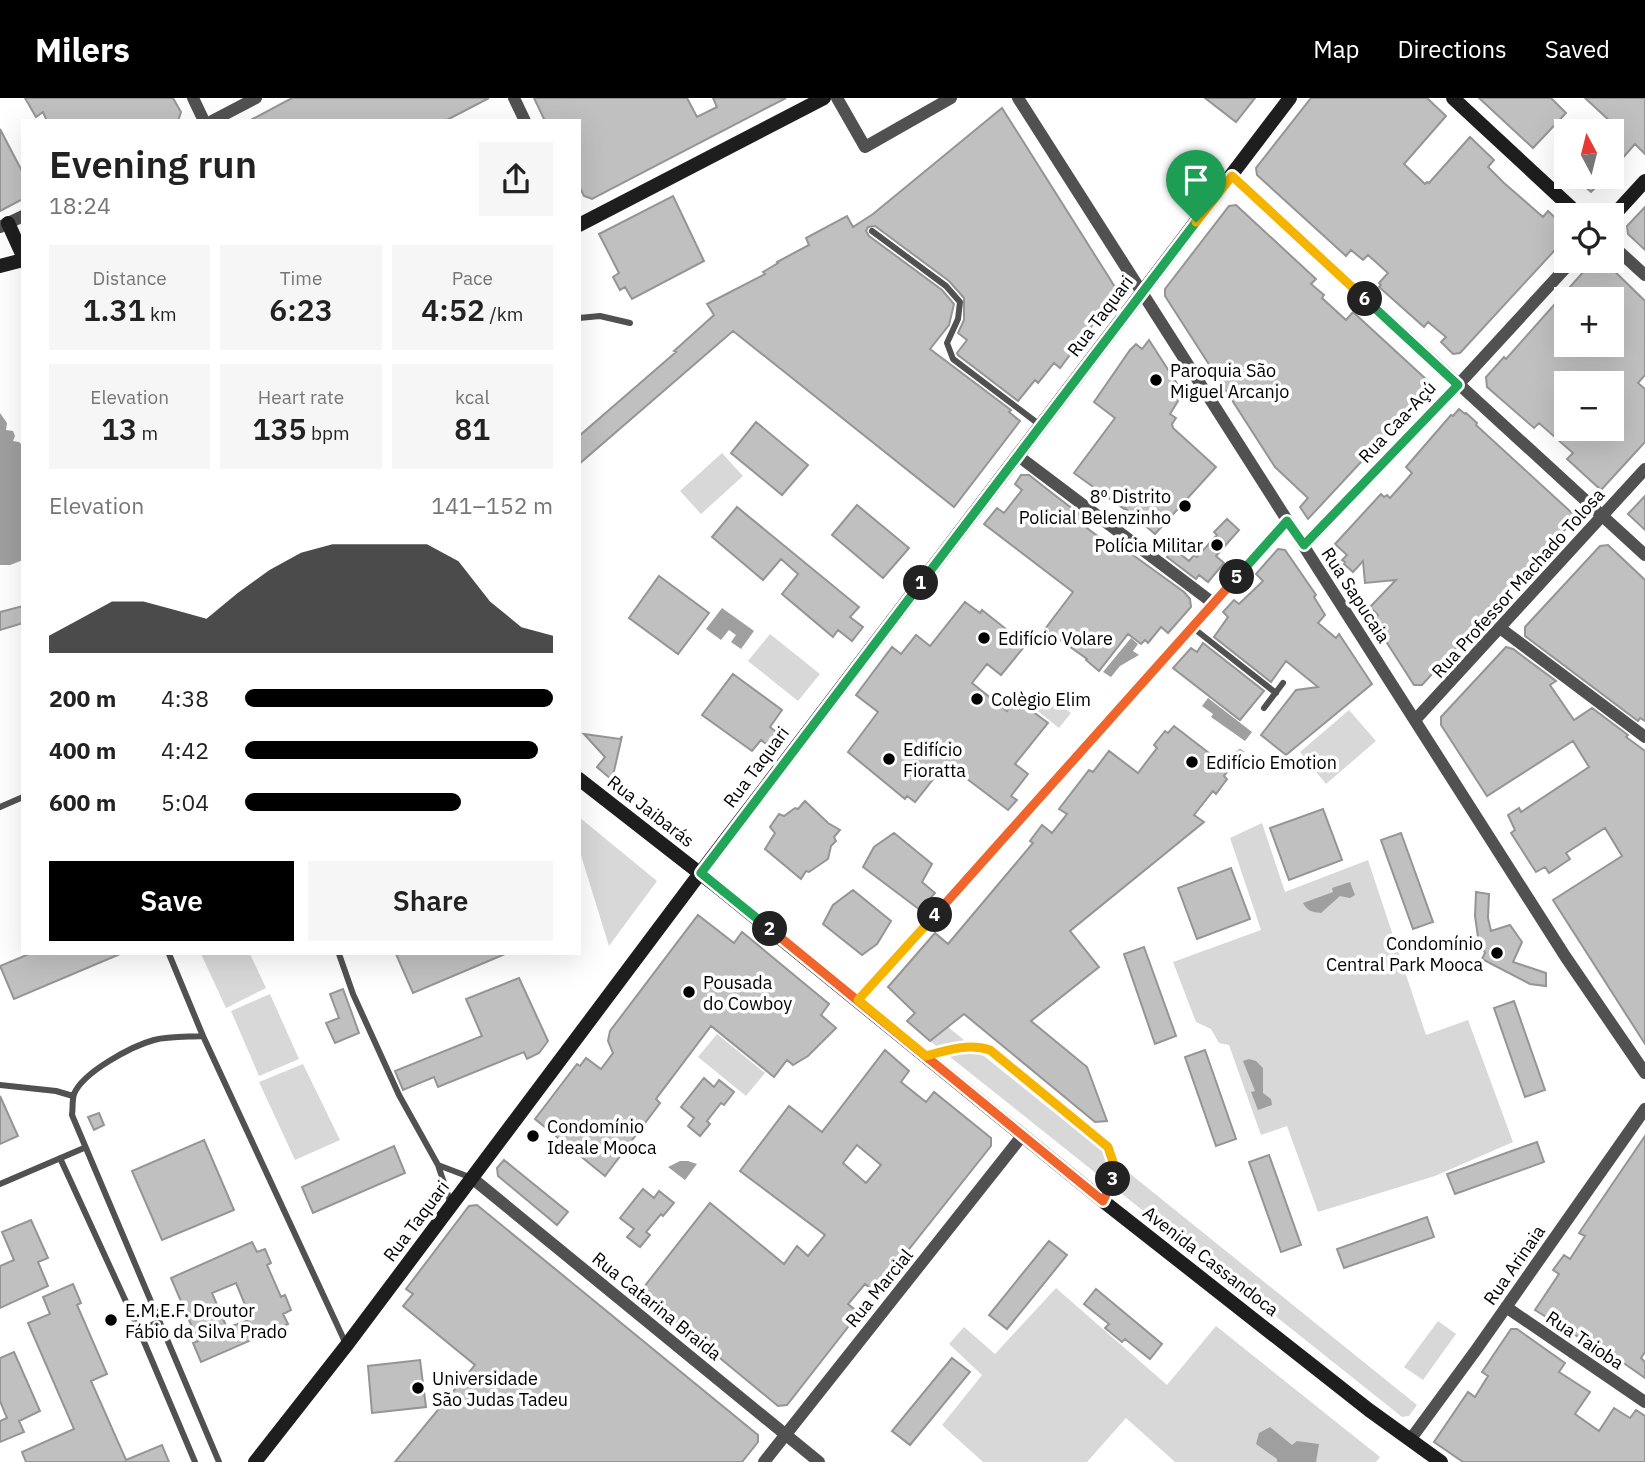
<!DOCTYPE html>
<html lang="en">
<head>
<meta charset="utf-8">
<style>
	body { margin:0; font-family:"IBM Plex Sans",sans-serif; background:#f6f6f6; color:#222; height:100vh; display:flex; flex-direction:column; font-size:26px; white-space:nowrap }
	* { box-sizing:border-box; margin:0 }
	p { font-size:23px; color:#767676 }
	.icon { flex:none; width:38px; height:38px; fill:none; stroke:currentColor; stroke-width:2; stroke-linecap:round; stroke-linejoin:round }
	.map { position:relative; flex:1; overflow:hidden }
	.sheet { position:absolute; left:21px; top:21px; width:560px; height:836px; display:flex; flex-direction:column; background:#fff; border-radius:0px; box-shadow:0 7px 28px #0002 }
	.sheet>* { flex:none }
	.needle { width:46px; rotate:353deg }
	.controls { position:absolute; left:1554px; top:21px; display:grid; gap:14px }
	.controls a { display:grid; place-items:center; width:70px; height:70px; border-radius:0px; background:#fff; box-shadow:0 7px 28px #0002; font-size:35px }
	.pin { position:absolute; display:grid; place-items:center; width:60px; height:60px; color:#fff; margin:-72px -30px; border-radius:50% 50% 50% 0; rotate:-45deg; box-shadow:0 0 7px #0007 }
	.pin .icon { rotate:45deg }
	.km { position:absolute; width:35px; height:35px; margin:-18px; border-radius:50%; background:#222; color:#fff; font-size:19px; line-height:35px; text-align:center }
	.round { display:grid; place-items:center; flex:none; width:74px; height:74px; border-radius:0px; background:#f6f6f6 }
	.summary { display:flex; align-items:center; justify-content:space-between; height:119px; padding:0 28px }
	h1 { font-size:38px; font-weight:600; line-height:52px }
	.figures { display:grid; grid-template-columns:repeat(3,1fr); gap:10px; height:119px; padding:7px 28px }
	.figures div { display:grid; align-content:center; border-radius:0px; background:#f6f6f6; text-align:center }
	.figures b { font-size:30px; font-weight:600 }
	.figures small { font-size:19px; font-weight:400 }
	.figures p { font-size:19px }
	.chart { height:196px; padding:14px 28px }
	.chart p { display:flex; justify-content:space-between }
	.chart svg { width:100%; height:126px; margin-top:7px; fill:#000; opacity:.7 }
	.action { display:flex; gap:14px; margin-top:auto; padding:14px 28px }
	.action a { flex:1; height:80px; border-radius:0px; background:#000; color:#fff; font-size:28px; font-weight:600; line-height:80px; text-align:center }
	.action a+a { background:#f6f6f6; color:#222 }
	ul { padding:0 28px; list-style:none; font-size:23px }
	li { display:grid; grid-template-columns:112px 84px 1fr; align-items:center; height:52px }
	li i { height:18px; border-radius:9px; background:#000 }
	header { display:flex; align-items:center; gap:42px; box-sizing:border-box; height:98px; padding:0 35px; background:#000; color:#fff }
	header strong { font-size:33px }
	nav { display:flex; gap:38px; margin-inline-start:auto; font-size:24px }
	.map>svg:first-child { display:block }
	.green { fill:#d8d8d8 }
	.water { fill:#9f9f9f }
	.building { fill:#c0c0c0; stroke:#959595; stroke-width:2; fill-rule:evenodd }
	.lines { fill:none; stroke-linecap:round; stroke-linejoin:round }
	.lane { stroke:#515151; stroke-width:6 }
	.street { stroke:#515151; stroke-width:12 }
	.secondary { stroke:#1e1e1e; stroke-width:14 }
	.split-1-casing { stroke:#fff; stroke-width:14 }
	.split-2-casing { stroke:#fff; stroke-width:14 }
	.split-3-casing { stroke:#fff; stroke-width:14 }
	.split-4-casing { stroke:#fff; stroke-width:14 }
	.split-5-casing { stroke:#fff; stroke-width:14 }
	.split-6-casing { stroke:#fff; stroke-width:14 }
	.split-7-casing { stroke:#fff; stroke-width:14 }
	.split-1 { stroke:#22a559; stroke-width:9 }
	.split-2 { stroke:#22a559; stroke-width:9 }
	.split-3 { stroke:#f0652b; stroke-width:9 }
	.split-4 { stroke:#f5b400; stroke-width:9 }
	.split-5 { stroke:#f0652b; stroke-width:9 }
	.split-6 { stroke:#22a559; stroke-width:9 }
	.split-7 { stroke:#f5b400; stroke-width:9 }
	.poi-dot { fill:#000; stroke:#fff; stroke-width:2.5 }
	.labels { text-anchor:middle; dominant-baseline:central; stroke-width:7; stroke-linejoin:round; paint-order:stroke }
	.street-label { font-size:18px; fill:#000; stroke:#fff }
	.poi-label { font-size:18px; fill:#000; stroke:#fff; text-anchor:start }
</style>
</head>
<body>
<header>
<strong>Milers</strong>
<nav><a>Map</a><a>Directions</a><a>Saved</a></nav>
</header>
<div class="map">
<svg width="1645" height="1364" viewBox="0 0 1645 1364">
	<rect width="100%" height="100%" fill="#fff"/>
	<path class="green" d="M722,355L743,378L701,416L680,393Z
		M770,536L820,576L798,603L748,563Z
		M1045,596L1071,615L1059,630L1034,610Z
		M1349,612L1376,643L1326,686L1300,654Z
		M579,719L657,783L609,848L579,751Z
		M1262,725L1285,794L1368,762L1426,937L1468,922L1513,1044L1435,1078L1318,1114L1287,1028L1261,1037L1229,947L1219,945L1211,931L1196,924L1173,864L1261,832L1230,740Z
		M201,856H250L266,890L226,910Z
		M270,896L299,961L259,978L231,913Z
		M948,929L1417,1307L1409,1318L1402,1319L930,943Z
		M717,936L765,975L746,998L698,959Z
		M303,966L340,1042L295,1062L259,984Z
		M1056,1190L1167,1287L1216,1228L1380,1359L1376,1364H1175L1126,1320L1087,1364H983L942,1327L982,1277L949,1246L964,1229L995,1256Z
		M1438,1223L1456,1236L1423,1282L1404,1269Z"/>
	<path class="water" d="M0,315L7,325L6,332L13,333L15,338L13,343L19,344L23,348V462L10,467H0Z
		M722,510L754,533L741,551L731,544L736,537L729,532L721,542L706,531Z
		M1131,540L1138,546L1133,553L1139,557L1120,568L1111,579L1103,574Z
		M1208,600L1252,634L1245,643L1211,619L1213,616L1202,608Z
		M1350,784L1355,797L1350,800L1340,798L1321,815C1312,814 1307,813 1303,805L1333,794L1332,790Z
		M1249,961L1256,963L1263,970V995L1271,1001L1272,1007L1258,1012L1251,994L1255,993L1243,963Z
		M680,1063H688L697,1066L685,1082L668,1069Z
		M1270,1329L1292,1347L1297,1343L1319,1346L1316,1364H1277V1361L1256,1346L1259,1335Z"/>
	<path class="building" d="M25,0H173L181,14L178,23H47L43,14L36,19Z
		M292,0H489L445,23H249Z
		M534,0H687L697,19L717,9L713,0H786L592,101L584,98L579,88V23H545Z
		M1205,0H1255L1236,24Z
		M1311,0H1427L1446,18L1404,66L1425,86L1427,84L1429,85L1470,39L1494,62L1488,69L1504,85L1543,119L1548,113L1566,130V140L1460,255L1453,256L1441,244L1446,239L1428,224L1424,229L1379,189L1381,187L1379,185L1388,175L1368,157L1363,162L1351,152L1346,158L1257,77L1256,70Z
		M1479,0H1551L1566,15L1533,50Z
		M1585,0H1645V56L1635,46L1612,72V25Z
		M1002,10L1115,189V197L1060,270L1054,265L1038,285L1035,282L1018,303L958,257L957,255L967,242L958,235L964,222V200L949,183L875,128L868,129L866,133L869,138L942,192L954,206L949,227L930,251L1011,312L1009,314L1020,323L954,409L733,233L579,366V338L676,254L674,253L714,217L707,206L765,176L763,174L778,165L777,164L809,147L806,140L847,118L853,129L873,116Z
		M0,31L23,75V101L0,113Z
		M1574,79H1606L1591,94Z
		M673,98L704,163L632,201L625,189L620,192L613,179L619,175L599,136Z
		M1236,107L1316,181L1311,186L1324,197L1322,200L1346,222L1353,214L1428,283V292L1308,421L1300,409L1308,400L1275,369L1165,198V191L1229,108Z
		M1645,109V152L1628,136L1627,128Z
		M1593,163H1604L1645,203V277L1638,285L1645,291V344L1601,392L1567,361L1573,355L1539,325L1534,330L1487,289L1486,279L1504,259L1506,261ZM1566,201H1612V247H1566ZM1566,285H1612V331H1566Z
		M1149,242L1183,295L1170,316L1176,320L1172,326L1173,330L1216,369L1155,436L1125,410L1124,411L1074,375L1115,320L1094,304L1130,252L1136,246L1142,251Z
		M1459,311L1465,316L1466,315L1477,325L1476,327L1572,415L1573,423L1422,587H1414L1373,523L1378,517L1370,509L1396,482L1365,485L1363,463L1353,474L1344,466L1345,464L1342,462L1347,457L1335,446L1381,396L1384,399L1387,397L1390,400L1407,381L1412,375L1406,369L1451,317L1453,318Z
		M756,324L808,367L782,397L731,355Z
		M1021,377H1029L1052,395L1091,425L1087,430L1111,448L1115,444L1184,494L1190,501L1191,509L1168,535L1161,529L1148,545L1145,542L1141,546L1128,536L1099,573L1086,562L1087,561L1045,531L1073,494L984,426L997,410L1004,415L1022,392L1015,386Z
		M1645,398V432L1628,416Z
		M857,407L909,450L883,480L832,437Z
		M737,409L859,509L850,519L863,529L852,543L838,532L833,539L782,496L798,476L781,461L763,482L712,439Z
		M1227,421L1239,432L1216,458L1224,465L1208,484L1199,477L1196,481L1167,459L1173,450L1189,463L1194,457L1197,459L1217,437L1214,434Z
		M1608,447L1645,482V623L1640,620L1638,623L1525,538V529L1600,448Z
		M1278,451L1285,452L1316,497L1314,499L1325,517L1318,525L1336,540L1339,536L1372,586L1286,657L1261,637L1296,592L1318,589L1286,563L1271,584L1214,539L1228,519L1223,514L1234,502L1239,506L1263,483L1256,476Z
		M659,478L709,515L678,556L629,520Z
		M965,504L980,515L982,512L1011,535L1009,537L1024,549L1001,577L987,566L972,585L1007,613L1016,601L1048,625L1015,666L1028,676L1011,698L1017,702L1008,712L946,665L915,704L907,698L905,701L848,654L878,614L856,597L892,549L901,556L916,537L930,548Z
		M23,508V525L0,532V514Z
		M1203,545L1264,593L1240,622L1173,570L1191,550L1197,554Z
		M1506,549L1513,551L1556,583L1550,587L1574,622L1592,610L1628,637L1626,639L1645,653V946L1553,802L1622,758L1605,730L1566,755L1570,761L1549,775L1545,769L1536,774L1511,735L1515,732L1508,717L1519,710L1521,714L1589,669L1573,643L1487,698L1441,627V619Z
		M733,576L782,612L770,629L780,637L771,650L761,642L752,653L702,617Z
		M1174,628L1222,665L1240,652L1243,654L1224,678L1227,681L1216,696L1213,693L1194,717L1204,724L1070,833L1099,869L1031,923L1087,969L1107,1023L1095,1024L964,916L930,943L907,923L915,915L888,889L935,835L948,846L1033,745L1030,743L1042,727L1052,735L1067,716L1059,711L1089,672L1093,674L1109,653L1138,675L1157,650L1154,647L1165,633L1168,635Z
		M584,636L620,641L622,638L612,682L597,669L605,659Z
		M805,703L828,725L840,732L834,739L836,743L831,748L828,761L809,774L806,773L801,781L765,751L775,735L770,729L779,716L784,718L795,710L798,711Z
		M1323,711L1342,762L1289,782L1270,730Z
		M894,735L932,766L922,784L935,795L920,812L863,769L874,749Z
		M1401,735L1433,824L1413,831L1381,742Z
		M1231,770L1250,821L1197,841L1178,790Z
		M853,792L891,823L877,846L862,857L823,826L833,807Z
		M1476,794L1489,796L1488,820L1491,833L1510,827L1522,844L1513,864L1546,875V888L1530,886L1482,861L1485,855L1478,839L1475,818Z
		M698,817L734,845L742,834L747,838L829,906L821,917L836,930L808,958L793,967L787,962L774,979L711,928L656,1001L660,1005L605,1078L535,1021L577,966L580,968L586,960L601,971L613,955L608,943L610,933Z
		M1144,849L1176,938L1155,946L1124,856Z
		M29,856H120L14,901L0,868Z
		M396,856H505L413,895Z
		M519,880L548,943L539,955L527,961L524,954L438,989L434,979L403,992L395,973L482,938L466,901Z
		M343,891L359,935L335,945L326,925L339,920L330,896Z
		M1514,903L1545,992L1525,999L1494,910Z
		M885,952L909,973L901,984L926,1004L934,994L991,1040V1048L875,1194L865,1186L848,1206L859,1215L787,1307L778,1308L640,1194L710,1105L784,1166L797,1148L808,1158L825,1137L740,1073L789,1008L822,1034ZM857,1047L881,1067L866,1085L843,1065Z
		M1205,952L1236,1041L1216,1048L1185,959Z
		M704,980L714,989L719,982L734,994L724,1007L721,1005L707,1023L710,1026L700,1038L688,1028L694,1020L681,1009Z
		M0,998L18,1038L0,1046Z
		M99,1015L104,1027L94,1032L88,1019Z
		M1645,1038V1254L1641,1260L1645,1264V1280L1615,1259L1609,1267L1587,1253L1591,1247L1535,1212L1559,1176L1553,1172L1564,1157L1570,1161L1585,1138L1579,1135Z
		M204,1042L234,1112L162,1142L132,1073Z
		M1537,1044L1544,1064L1455,1096L1447,1076Z
		M394,1048L405,1075L313,1115L302,1089Z
		M1269,1057L1301,1147L1281,1154L1249,1064Z
		M504,1062L568,1114L557,1127L498,1078L497,1070Z
		M643,1091L654,1100L659,1093L674,1105L663,1118L661,1116L646,1134L650,1137L640,1149L627,1139L634,1131L620,1120Z
		M477,1107L758,1337V1344L742,1364H395L475,1267L403,1208L413,1196L406,1191L469,1108Z
		M1427,1119L1434,1139L1344,1170L1337,1151Z
		M31,1122L48,1160L38,1164L48,1188L0,1210V1168L14,1162L2,1134Z
		M1049,1143L1067,1157L1007,1231L989,1217Z
		M252,1144L257,1154L265,1151L271,1165L267,1167L281,1199L285,1197L291,1212L283,1216L288,1226L201,1264L193,1245L198,1243L171,1180ZM236,1185L251,1221L227,1230L212,1195Z
		M73,1186L81,1205L77,1207L107,1276L91,1283L126,1362L162,1347L169,1364H26L22,1354L74,1331L28,1225L50,1216L43,1199Z
		M1096,1191L1162,1246L1150,1261L1125,1241L1122,1244L1105,1230L1109,1226L1084,1206Z
		M1511,1231H1517L1565,1265L1559,1274L1590,1294L1575,1316L1599,1333L1614,1310L1630,1320L1636,1312L1645,1318V1364H1463L1434,1344L1468,1294L1475,1299L1488,1278L1482,1274Z
		M14,1254L40,1313L19,1323L24,1334L0,1344V1323L7,1320L0,1303V1260Z
		M952,1260L970,1274L910,1347L892,1333Z
		M420,1262L426,1309L372,1315L368,1268Z"/>
	<g class="lines">
		<path class="lane" d="M872,133L946,188L960,204L958,221L947,245L953,261L1040,327
			M579,220L600,218L630,225
			M1192,529L1276,595
			M1264,610L1283,585
			M0,709L23,699
			M169,856L203,938L346,1246
			M339,856L353,896L399,997L438,1067L451,1106
			M203,938C187,939 169,938 154,942C132,948 83,974 74,996C72,1002 73,1010 72,1017L219,1364
			M927,958C948,952 969,946 991,952L1108,1049C1115,1071 1114,1082 1103,1103
			M0,987L56,993L73,998
			M60,1060L139,1232L195,1364
			M438,1067L472,1080
			M0,1086L84,1050
			M139,1232L159,1224"/>
		<path class="street" d="M193,0L204,23
			M514,0L525,23
			M837,0L865,49L951,0
			M1018,0L1565,858L1645,975
			M212,23L256,0
			M1232,78L1645,457
			M0,129L23,118
			M1612,147L1645,177
			M1017,357L1213,505
			M1304,447L1458,287L1572,163
			M1500,530L1645,639
			M1416,621L1645,371
			M858,903L1287,423
			M472,1080L819,1364
			M1506,1209L1645,1304
			M1410,1342L1476,1252L1645,1011
			M764,1364L1022,1038"/>
		<path class="secondary" d="M1453,0L1579,117
			M1612,119L1645,83
			M8,125L23,158
			M579,127L824,0
			M0,168L23,162
			M579,681L720,791L1103,1103L1369,1312L1441,1364
			M255,1364L346,1248L713,758L1290,0"/>
	</g>
	<g class="lines">
		<g class="split-1-casing">
			<path id="split-1" d="M921,485L1196,124"/>
		</g>
		<g class="split-2-casing">
			<path id="split-2" d="M770,831L701,775L921,485"/>
		</g>
		<g class="split-3-casing">
			<path id="split-3" d="M770,831L1103,1103L1113,1081"/>
		</g>
		<g class="split-4-casing">
			<path id="split-4" d="M935,817L858,902L926,958C947,952 969,945 990,952L1108,1049L1114,1067L1113,1081"/>
		</g>
		<g class="split-5-casing">
			<path id="split-5" d="M935,817L1237,479"/>
		</g>
		<g class="split-6-casing">
			<path id="split-6" d="M1237,479L1287,423L1304,447L1458,287L1365,201"/>
		</g>
		<g class="split-7-casing">
			<path id="split-7" d="M1196,124L1232,78L1365,201"/>
		</g>
		<use href="#split-1" class="split-1"/>
		<use href="#split-2" class="split-2"/>
		<use href="#split-3" class="split-3"/>
		<use href="#split-4" class="split-4"/>
		<use href="#split-5" class="split-5"/>
		<use href="#split-6" class="split-6"/>
		<use href="#split-7" class="split-7"/>
	</g>
	<g class="poi-dot">
		<circle cx="1156" cy="282" r="7"/>
		<circle cx="1185" cy="408" r="7"/>
		<circle cx="1217" cy="447" r="7"/>
		<circle cx="984" cy="540" r="7"/>
		<circle cx="977" cy="601" r="7"/>
		<circle cx="889" cy="661" r="7"/>
		<circle cx="1192" cy="664" r="7"/>
		<circle cx="1497" cy="855" r="7"/>
		<circle cx="689" cy="894" r="7"/>
		<circle cx="533" cy="1038" r="7"/>
		<circle cx="111" cy="1222" r="7"/>
		<circle cx="418" cy="1290" r="7"/>
	</g>
	<g class="labels">
		<g class="street-label">
			<text transform="translate(1100 218) rotate(-53)">Rua Taquari</text>
			<text transform="translate(1397 324) rotate(-47)">Rua Caa-Açú</text>
			<text transform="translate(1518 485) rotate(-48)">Rua Professor Machado Tolosa</text>
			<text transform="translate(1356 497) rotate(57)">Rua Sapucaia</text>
			<text transform="translate(756 669) rotate(-53)">Rua Taquari</text>
			<text transform="translate(651 713) rotate(38)">Rua Jaibarás</text>
			<text transform="translate(416 1123) rotate(-53)">Rua Taquari</text>
			<text transform="translate(1211 1163) rotate(38)">Avenida Cassandoca</text>
			<text transform="translate(1514 1167) rotate(-55)">Rua Arinaia</text>
			<text transform="translate(879 1190) rotate(-51)">Rua Marcial</text>
			<text transform="translate(657 1208) rotate(39)">Rua Catarina Braida</text>
			<text transform="translate(1585 1242) rotate(34)">Rua Taioba</text>
		</g>
		<g class="poi-label">
			<text x="1170" y="272">Paroquia São<tspan x="1170" dy="21">Miguel Arcanjo</tspan></text>
			<text x="1171" y="398" text-anchor="end">8º Distrito<tspan x="1171" dy="21">Policial Belenzinho</tspan></text>
			<text x="1203" y="447" text-anchor="end">Polícia Militar</text>
			<text x="998" y="540">Edifício Volare</text>
			<text x="991" y="601">Colègio Elim</text>
			<text x="903" y="651">Edifício<tspan x="903" dy="21">Fioratta</tspan></text>
			<text x="1206" y="664">Edifício Emotion</text>
			<text x="1483" y="845" text-anchor="end">Condomínio<tspan x="1483" dy="21">Central Park Mooca</tspan></text>
			<text x="703" y="884">Pousada<tspan x="703" dy="21">do Cowboy</tspan></text>
			<text x="547" y="1028">Condomínio<tspan x="547" dy="21">Ideale Mooca</tspan></text>
			<text x="125" y="1212">E.M.E.F. Droutor<tspan x="125" dy="21">Fábio da Silva Prado</tspan></text>
			<text x="432" y="1280">Universidade<tspan x="432" dy="21">São Judas Tadeu</tspan></text>
		</g>
	</g>
</svg>
<div class="controls">
<a><svg class="needle" viewBox="-14 -14 28 28"><path d="M0-13l5 13h-10z" fill="#e53935"/><path d="M0 13l5-13h-10z" fill="#767676"/></svg></a>
<a><svg class="icon" aria-label="locate" viewBox="0 0 24 24"><circle cx="12" cy="12" r="6"/><path d="M12 2v4M12 18v4M2 12h4M18 12h4"/></svg></a>
<a>+</a>
<a>−</a>
</div>
<div class="pin" style="left:1196px;top:124px;background:#1e9e55"><svg class="icon" aria-label="arrive" viewBox="0 0 24 24"><path d="M6 21V4h12l-3 4 3 4H6"/></svg></div>
<b class="km" style="left:921px;top:485px">1</b>
<b class="km" style="left:770px;top:831px">2</b>
<b class="km" style="left:1113px;top:1081px">3</b>
<b class="km" style="left:935px;top:817px">4</b>
<b class="km" style="left:1237px;top:479px">5</b>
<b class="km" style="left:1365px;top:201px">6</b>
<section class="sheet">
<div class="summary"><div><h1>Evening run</h1><p>18:24</p></div><a class="round"><svg class="icon" aria-label="share" viewBox="0 0 24 24"><path d="M12 15V3M7 8l5-5 5 5M5 13v7h14v-7"/></svg></a></div>
<div class="figures">
<div><p>Distance</p><b>1.31<small> km</small></b></div>
<div><p>Time</p><b>6:23</b></div>
<div><p>Pace</p><b>4:52<small> /km</small></b></div>
</div>
<div class="figures">
<div><p>Elevation</p><b>13<small> m</small></b></div>
<div><p>Heart rate</p><b>135<small> bpm</small></b></div>
<div><p>kcal</p><b>81</b></div>
</div>
<div class="chart"><p><span>Elevation</span>141–152 m</p>
<svg viewBox="0 0 160 44" preserveAspectRatio="none"><path d="M0 44V38L10 32L20 26L30 26L40 29L50 32L60 23L70 15L80 9L90 6L100 6L110 6L120 6L130 12L140 26L150 35L160 38V44z"/></svg>
</div>
<ul>
<li><b>200 m</b>4:38<i style="width:100%"></i></li>
<li><b>400 m</b>4:42<i style="width:95%"></i></li>
<li><b>600 m</b>5:04<i style="width:70%"></i></li>
</ul>
<div class="action"><a>Save</a><a>Share</a></div>
</section>
</div>
</body>
</html>
